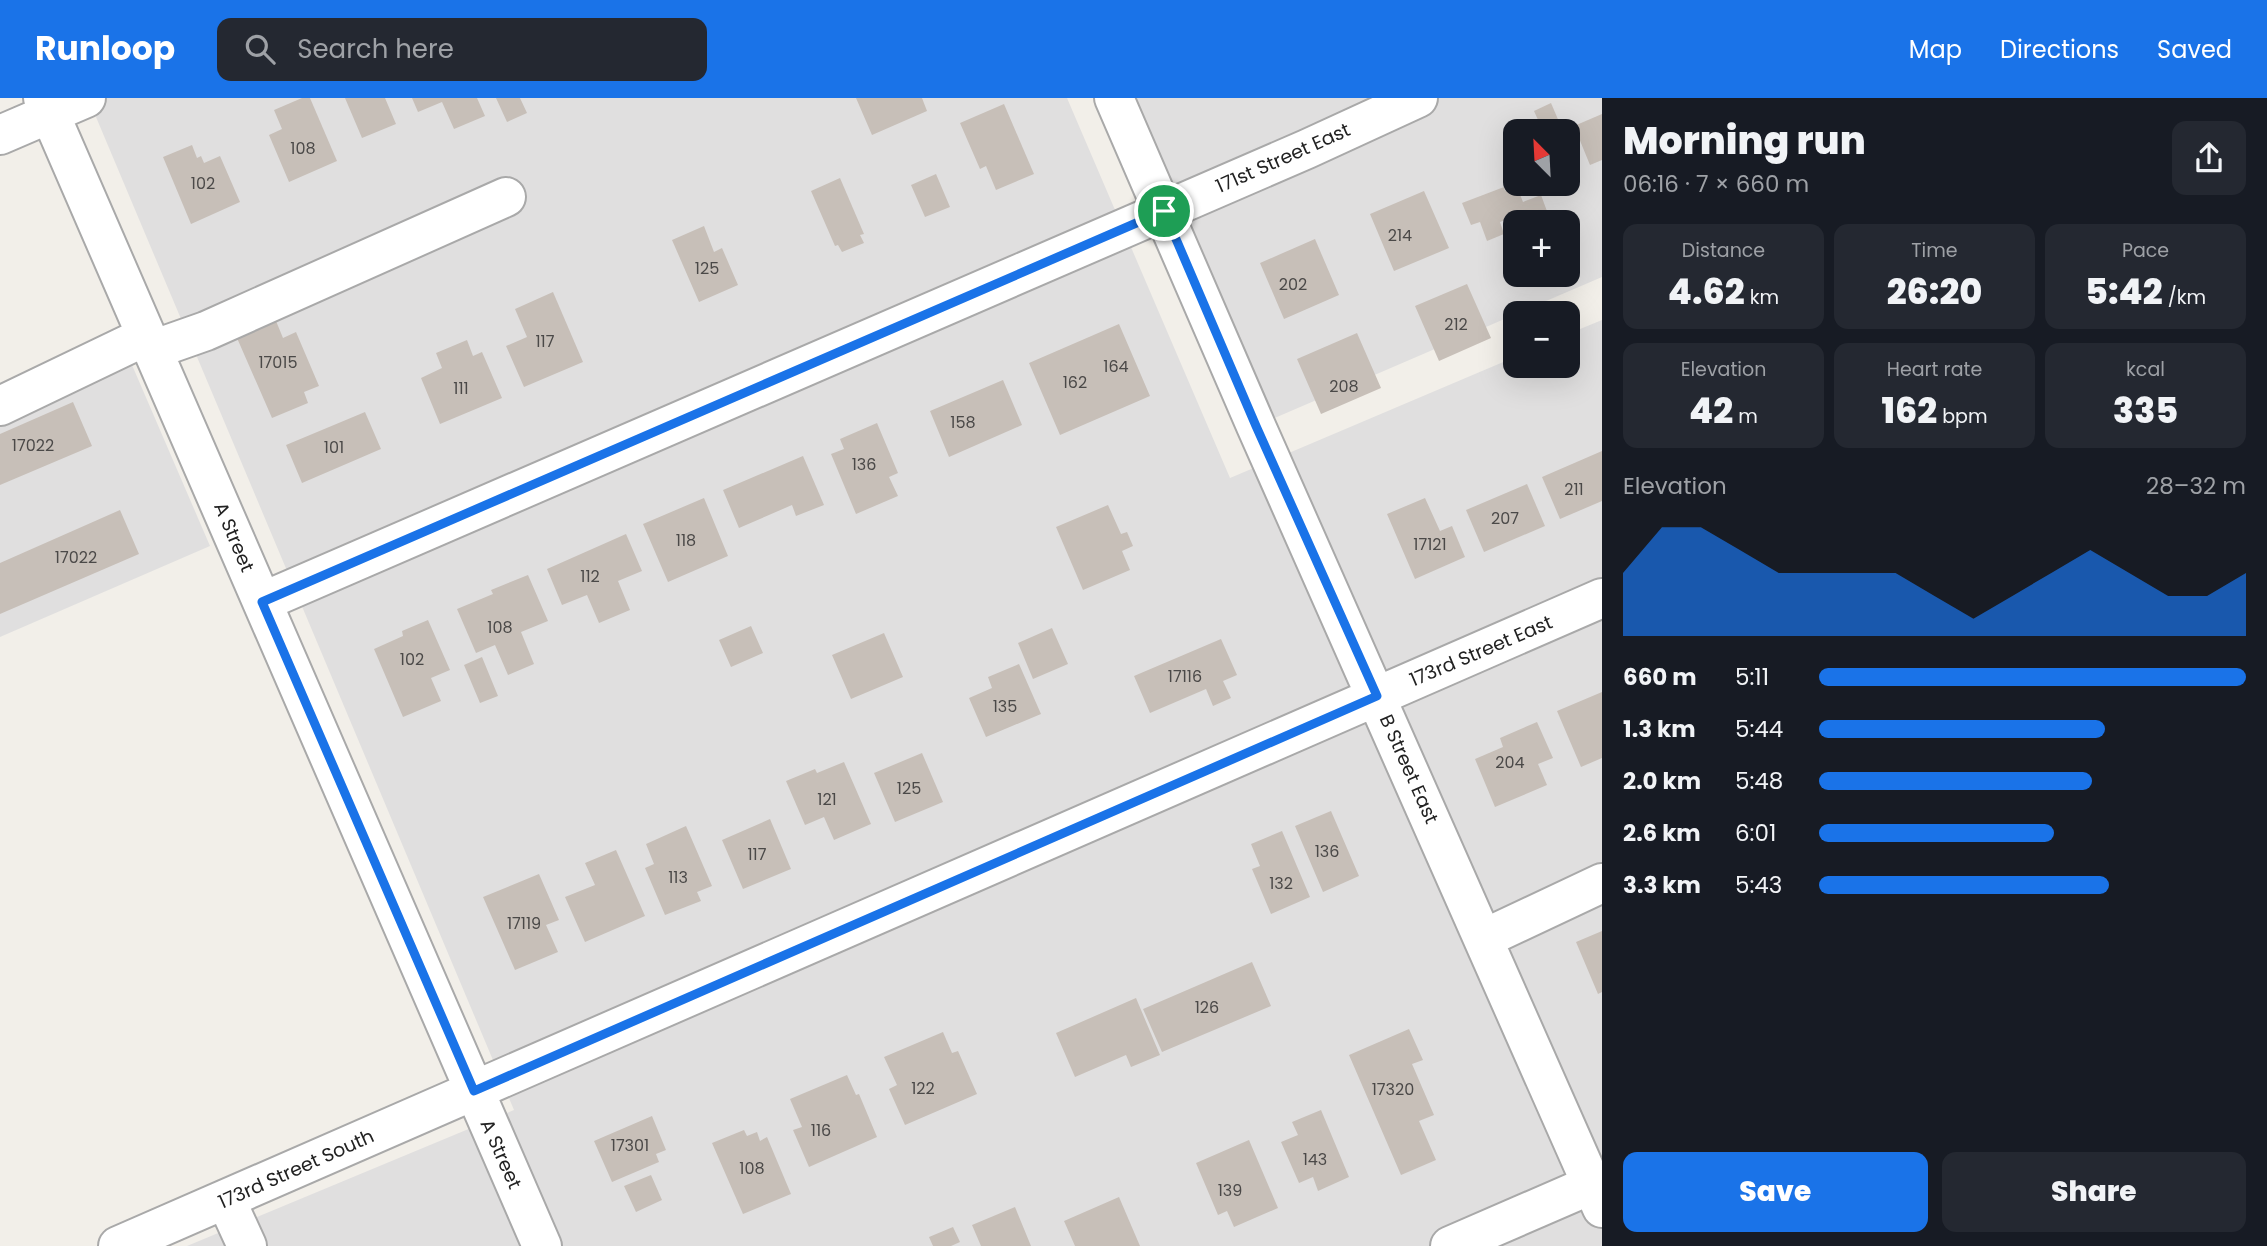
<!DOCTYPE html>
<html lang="en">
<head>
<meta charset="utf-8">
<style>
	body { margin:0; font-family:Poppins,sans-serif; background:#242831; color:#f1f3f6; height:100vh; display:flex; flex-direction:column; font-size:26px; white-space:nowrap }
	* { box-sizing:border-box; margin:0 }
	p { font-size:23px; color:#9ea1a6 }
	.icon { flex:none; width:38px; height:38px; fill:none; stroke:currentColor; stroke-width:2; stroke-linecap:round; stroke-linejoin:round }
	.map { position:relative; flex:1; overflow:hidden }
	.sheet { display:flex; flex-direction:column; background:#171b24; width:665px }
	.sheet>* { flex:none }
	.needle { width:46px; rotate:336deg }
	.controls { position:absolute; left:1503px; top:21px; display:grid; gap:14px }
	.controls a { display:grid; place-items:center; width:77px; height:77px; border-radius:14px; background:#171b24; box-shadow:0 7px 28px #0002; font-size:35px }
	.pin { position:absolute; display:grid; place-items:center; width:60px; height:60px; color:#fff; margin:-30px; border:4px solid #fff; border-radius:50%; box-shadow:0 2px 7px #0007 }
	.round { display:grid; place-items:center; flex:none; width:74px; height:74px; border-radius:14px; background:#242831 }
	.summary { display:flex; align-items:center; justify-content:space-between; height:119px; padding:0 21px }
	h1 { font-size:38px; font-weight:800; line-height:52px }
	.figures { display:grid; grid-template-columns:repeat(3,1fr); gap:10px; height:119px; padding:7px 21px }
	.figures div { display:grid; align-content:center; border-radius:14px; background:#242831; text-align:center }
	.figures b { font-size:35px; font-weight:800 }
	.figures small { font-size:19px; font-weight:400 }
	.figures p { font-size:19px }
	.chart { height:196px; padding:14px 21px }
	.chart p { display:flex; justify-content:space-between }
	.chart svg { width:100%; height:126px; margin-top:7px; fill:#1a73e8; opacity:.7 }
	.cta { display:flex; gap:14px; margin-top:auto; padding:14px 21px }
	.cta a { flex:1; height:80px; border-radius:14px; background:#1a73e8; color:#fff; font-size:28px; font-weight:800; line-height:80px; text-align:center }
	.cta a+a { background:#242831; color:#f1f3f6 }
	ul { padding:0 21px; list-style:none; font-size:23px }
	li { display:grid; grid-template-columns:112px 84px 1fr; align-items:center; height:52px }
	li i { height:18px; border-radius:9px; background:#1a73e8 }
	header { display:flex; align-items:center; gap:42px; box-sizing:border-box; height:98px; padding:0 35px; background:#1a73e8; color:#fff }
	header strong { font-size:33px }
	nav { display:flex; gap:38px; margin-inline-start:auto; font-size:24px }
	.search { width:490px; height:63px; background:#242831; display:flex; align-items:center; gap:18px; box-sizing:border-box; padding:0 24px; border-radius:14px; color:#9ea1a6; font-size:26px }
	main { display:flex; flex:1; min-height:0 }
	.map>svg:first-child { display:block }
	.residential { fill:#e0dfdf; fill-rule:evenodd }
	.building { fill:#c7bfb8 }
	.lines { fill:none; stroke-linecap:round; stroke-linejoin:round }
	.minor-casing { stroke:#a9a9a9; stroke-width:42 }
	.minor { stroke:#fff; stroke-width:38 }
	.route-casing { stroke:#fff; stroke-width:14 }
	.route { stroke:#1a73e8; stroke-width:9 }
	.labels { text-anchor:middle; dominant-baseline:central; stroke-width:5; stroke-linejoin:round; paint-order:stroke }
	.number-label { font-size:16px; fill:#4b4948 }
	.street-label { font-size:19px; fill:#222; stroke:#fff }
</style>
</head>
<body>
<header>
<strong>Runloop</strong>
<div class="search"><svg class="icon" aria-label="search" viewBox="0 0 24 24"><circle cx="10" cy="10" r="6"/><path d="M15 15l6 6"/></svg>Search here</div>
<nav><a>Map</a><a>Directions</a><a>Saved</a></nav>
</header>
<main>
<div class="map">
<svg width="1602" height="1148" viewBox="0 0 1602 1148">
	<rect width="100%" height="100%" fill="#f2efe9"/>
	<path class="residential" d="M88,0H1067L1230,380L1515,259L1516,268H1568V236L1602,222V1148H187L514,1012Z
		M1122,0H1602V179L1256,328ZM1516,33H1568V86H1516ZM1516,124H1568V177H1516Z
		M129,260L210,448L0,539V315Z"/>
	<path class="building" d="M302,0H310L337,63L289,84L269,37L282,31L274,12Z
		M345,0H385L396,26L362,40Z
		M412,0H477L485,18L454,31L442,4L418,14Z
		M496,0H520L527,15L507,24Z
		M856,0H922L927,13L872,37Z
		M1551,5L1563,33H1543L1534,13Z
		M1004,6L1034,76L996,92L986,68L980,71L960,25Z
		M1602,16V62L1590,67L1574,28Z
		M192,47L197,60L201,58L204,65L220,58L240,104L191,126L163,59Z
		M936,76L950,109L925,119L911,87Z
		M840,80L864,136L860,137L864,145L842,154L838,147L835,148L811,93Z
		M1504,89L1505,93L1517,89L1523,104L1541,97L1551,124H1516L1515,135L1510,120L1500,124L1504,136L1487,143L1480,124L1471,127L1462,105Z
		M1424,93L1449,150L1394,173L1370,116Z
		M704,128L714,154L722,150L738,187L699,204L672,142Z
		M1315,141L1339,197L1284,221L1260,165Z
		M1467,186L1491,240L1439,263L1415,208Z
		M553,194L583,264L524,289L506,248L527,239L515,211Z
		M276,223L283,240L296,234L319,288L304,294L308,305L272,320L237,240Z
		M1119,226L1150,298L1060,337L1029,265Z
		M1357,235L1381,290L1321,316L1297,261Z
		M467,242L473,258L482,254L502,300L440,326L421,280L442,270L436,255Z
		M1003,282L1022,327L949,359L930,313Z
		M73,304L92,348L0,387V336Z
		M365,314L381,351L302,385L286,347Z
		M877,325L898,375L889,379L898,398L856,416L831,356L844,351L840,341Z
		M1602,353V403L1560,421L1542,379Z
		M803,358L824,407L796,418L792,407L739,430L723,392Z
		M1527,386L1545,428L1484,454L1466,412Z
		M704,400L728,458L668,484L643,426Z
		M1425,400L1440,433L1452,428L1465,459L1415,481L1387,416Z
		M1108,407L1121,436L1127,434L1133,448L1122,453L1130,472L1083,492L1056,429Z
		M120,412L139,456L0,516V465Z
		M626,436L642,473L618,483L630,512L599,525L587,497L562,507L547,471Z
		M528,477L548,523L521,534L534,566L508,577L495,547L476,555L457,511L493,496L491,492Z
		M428,522L450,572L431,580L441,603L403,619L374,551L403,538L402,533Z
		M751,528L763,555L731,569L719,542Z
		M1052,530L1068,566L1033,581L1018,545Z
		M884,535L903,579L851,601L832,557Z
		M1221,541L1237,577L1223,583L1231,600L1213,608L1206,591L1150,615L1134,578Z
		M482,559L498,598L480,605L464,567Z
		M1019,566L1041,616L986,639L969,600L992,590L988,579Z
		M1602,594V660L1581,669L1557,613Z
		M1537,624L1553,660L1538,666L1547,687L1495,709L1475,661L1503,649L1500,640Z
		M922,655L943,704L895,724L874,675Z
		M844,664L871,726L834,742L824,719L805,727L786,683L815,671L817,675Z
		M1331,713L1359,778L1323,794L1295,728Z
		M770,721L791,771L743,791L722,742Z
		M686,728L712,788L697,794L701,803L665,817L645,770L654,766L646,746Z
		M1282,733L1310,799L1271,816L1252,771L1260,768L1251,746Z
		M616,752L645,818L585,844L565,799L595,787L585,765Z
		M539,776L559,822L546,827L558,854L515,872L483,799Z
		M1602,833V894L1598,896L1576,844Z
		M1252,864L1271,908L1162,954L1143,911Z
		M1136,900L1160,957L1131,969L1126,957L1075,979L1056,935Z
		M1409,931L1423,962L1412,966L1434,1017L1419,1023L1436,1062L1401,1077L1349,957Z
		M943,934L952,955L958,953L977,996L905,1027L889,991L897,987L884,959Z
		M847,977L856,997L859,996L877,1039L809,1069L793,1032L802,1029L790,1001Z
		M1321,1012L1349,1079L1318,1093L1313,1079L1299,1085L1281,1044L1298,1037L1292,1024Z
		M652,1018L666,1052L656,1056L659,1064L612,1084L594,1043Z
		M744,1032L747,1038L757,1034L760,1043L767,1039L791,1096L743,1116L712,1045Z
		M1249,1042L1278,1110L1234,1129L1227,1113L1218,1117L1196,1065Z
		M651,1077L662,1102L636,1114L624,1088Z
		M1119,1099L1140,1148H1075L1064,1123Z
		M1015,1109L1031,1148H981L972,1127Z
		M953,1129L960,1144L951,1148H933L929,1139Z"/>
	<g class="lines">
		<g class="minor-casing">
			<path id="minor" d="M43,0L542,1148
				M1114,0L1256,328L1602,1110
				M0,37L86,0
				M152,252L206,233L506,99
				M0,308L146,238
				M262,504L1307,51L1418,0
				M1483,841L1602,785
				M226,1102L247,1148
				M118,1148L1602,500
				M1450,1148L1602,1082"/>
		</g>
		<use href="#minor" class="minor"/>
	</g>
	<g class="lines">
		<g class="route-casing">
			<path id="route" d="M1164,113L1256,328L1377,598L474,993L262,504Z"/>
		</g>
		<use href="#route" class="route"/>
	</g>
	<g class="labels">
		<g class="number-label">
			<text x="303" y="50">108</text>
			<text x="203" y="85">102</text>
			<text x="1400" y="137">214</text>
			<text x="707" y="170">125</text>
			<text x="1293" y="186">202</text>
			<text x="1456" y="226">212</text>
			<text x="545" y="243">117</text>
			<text x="278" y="264">17015</text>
			<text x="1116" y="268">164</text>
			<text x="1075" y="284">162</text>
			<text x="1344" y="288">208</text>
			<text x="461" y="290">111</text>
			<text x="963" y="324">158</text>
			<text x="33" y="347">17022</text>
			<text x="334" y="349">101</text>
			<text x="864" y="366">136</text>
			<text x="1574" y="391">211</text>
			<text x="1505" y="420">207</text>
			<text x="686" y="442">118</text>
			<text x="1430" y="446">17121</text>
			<text x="76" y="459">17022</text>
			<text x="590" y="478">112</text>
			<text x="500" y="529">108</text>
			<text x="412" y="561">102</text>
			<text x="1185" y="578">17116</text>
			<text x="1005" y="608">135</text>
			<text x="1510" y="664">204</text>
			<text x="909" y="690">125</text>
			<text x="827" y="701">121</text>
			<text x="1327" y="753">136</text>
			<text x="757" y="756">117</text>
			<text x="678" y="779">113</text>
			<text x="1281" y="785">132</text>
			<text x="524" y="825">17119</text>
			<text x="1207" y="909">126</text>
			<text x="923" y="990">122</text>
			<text x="1393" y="991">17320</text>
			<text x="821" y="1032">116</text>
			<text x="630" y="1047">17301</text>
			<text x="1315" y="1061">143</text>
			<text x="752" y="1070">108</text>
			<text x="1230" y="1092">139</text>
		</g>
		<g class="street-label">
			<text transform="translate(1283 60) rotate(-24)">171st Street East</text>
			<text transform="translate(234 439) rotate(67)">A Street</text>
			<text transform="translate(1481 553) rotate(-23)">173rd Street East</text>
			<text transform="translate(1409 671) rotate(66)">B Street East</text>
			<text transform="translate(501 1056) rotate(66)">A Street</text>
			<text transform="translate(296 1071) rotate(-24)">173rd Street South</text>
		</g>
	</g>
</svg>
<div class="controls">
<a><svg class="needle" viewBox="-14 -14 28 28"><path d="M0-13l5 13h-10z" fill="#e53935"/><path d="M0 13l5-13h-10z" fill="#9ea1a6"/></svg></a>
<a>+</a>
<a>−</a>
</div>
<div class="pin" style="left:1164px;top:113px;background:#1e9e55"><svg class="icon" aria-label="arrive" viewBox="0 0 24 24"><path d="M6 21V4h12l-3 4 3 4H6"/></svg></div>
</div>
<section class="sheet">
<div class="summary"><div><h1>Morning run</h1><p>06:16 · 7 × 660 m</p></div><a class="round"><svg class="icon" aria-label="share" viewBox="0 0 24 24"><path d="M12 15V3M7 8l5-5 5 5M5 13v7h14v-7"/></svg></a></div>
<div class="figures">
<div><p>Distance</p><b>4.62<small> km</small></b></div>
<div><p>Time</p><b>26:20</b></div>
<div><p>Pace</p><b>5:42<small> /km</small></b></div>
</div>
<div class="figures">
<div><p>Elevation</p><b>42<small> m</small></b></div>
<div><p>Heart rate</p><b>162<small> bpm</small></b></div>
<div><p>kcal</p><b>335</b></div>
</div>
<div class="chart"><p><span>Elevation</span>28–32 m</p>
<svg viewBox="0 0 160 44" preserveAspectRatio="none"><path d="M0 44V22L10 6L20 6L30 14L40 22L50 22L60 22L70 22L80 30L90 38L100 30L110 22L120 14L130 22L140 30L150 30L160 22V44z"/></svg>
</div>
<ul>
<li><b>660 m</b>5:11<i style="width:100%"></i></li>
<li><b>1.3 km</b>5:44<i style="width:67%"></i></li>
<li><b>2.0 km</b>5:48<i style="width:64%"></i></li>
<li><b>2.6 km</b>6:01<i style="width:55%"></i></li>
<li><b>3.3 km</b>5:43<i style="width:68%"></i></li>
</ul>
<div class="cta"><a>Save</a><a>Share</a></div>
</section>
</main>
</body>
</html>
